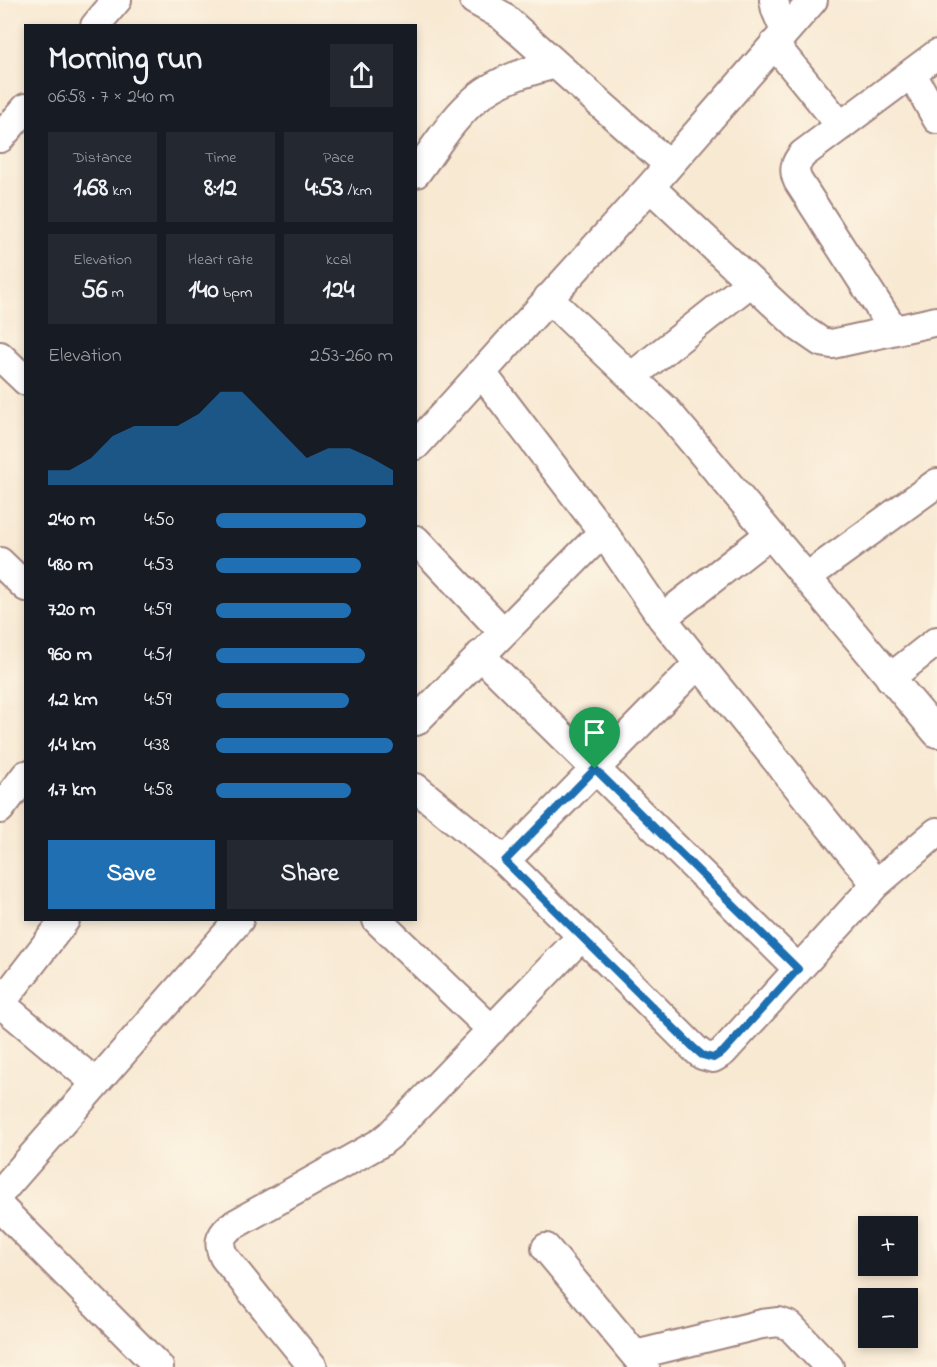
<!DOCTYPE html>
<html lang="en">
<head>
<meta charset="utf-8">
<style>
	body { margin:0; font-family:"Indie Flower",sans-serif; background:#242831; color:#f1f3f6; height:100vh; display:flex; flex-direction:column; font-size:22px; white-space:nowrap }
	* { box-sizing:border-box; margin:0 }
	p { font-size:20px; color:#9ea1a6 }
	.icon { flex:none; width:33px; height:33px; fill:none; stroke:currentColor; stroke-width:2; stroke-linecap:round; stroke-linejoin:round }
	.map { position:relative; flex:1; overflow:hidden }
	.details { position:absolute; left:24px; top:24px; width:393px; height:897px; display:flex; flex-direction:column; background:#171b24; border-radius:0px; box-shadow:0 3px 9px #0003 }
	.details>* { flex:none }
	.buttons { position:absolute; left:858px; top:1216px; display:grid; gap:12px }
	.buttons a { display:grid; place-items:center; width:60px; height:60px; border-radius:0px; background:#171b24; box-shadow:0 3px 9px #0003; font-size:30px }
	.pin { position:absolute; display:grid; place-items:center; width:51px; height:51px; color:#fff; margin:-62px -26px; border-radius:50% 50% 50% 0; rotate:-45deg; box-shadow:0 0 6px #0007 }
	.pin .icon { rotate:45deg }
	.round { display:grid; place-items:center; flex:none; width:63px; height:63px; border-radius:0px; background:#242831 }
	.summary { display:flex; align-items:center; justify-content:space-between; height:102px; padding:0 24px }
	h1 { font-size:33px; font-weight:800; line-height:45px }
	.stats { display:grid; grid-template-columns:repeat(3,1fr); gap:9px; height:102px; padding:6px 24px }
	.stats div { display:grid; align-content:center; border-radius:0px; background:#242831; text-align:center }
	.stats b { font-size:26px; font-weight:800 }
	.stats small { font-size:16px; font-weight:400 }
	.stats p { font-size:16px }
	.chart { height:168px; padding:12px 24px }
	.chart p { display:flex; justify-content:space-between }
	.chart svg { width:100%; height:108px; margin-top:6px; fill:#1f6fb2; opacity:.7 }
	.action { display:flex; gap:12px; margin-top:auto; padding:12px 24px }
	.action a { flex:1; height:69px; border-radius:0px; background:#1f6fb2; color:#fff; font-size:24px; font-weight:800; line-height:69px; text-align:center }
	.action a+a { background:#242831; color:#f1f3f6 }
	ul { padding:0 24px; list-style:none; font-size:20px }
	li { display:grid; grid-template-columns:96px 72px 1fr; align-items:center; height:45px }
	li i { height:15px; border-radius:8px; background:#1f6fb2 }
	.map>svg:first-child { display:block }
	.lines { fill:none; stroke-linecap:round; stroke-linejoin:round }
	.minor-casing { stroke:#a1847f; stroke-width:32 }
	.minor { stroke:#fff; stroke-width:28 }
	.route-casing { stroke:#fff; stroke-width:12 }
	.route { stroke:#1f6fb2; stroke-width:8 }
</style>
</head>
<body>
<div class="map">
<svg width="937" height="1367" viewBox="0 0 937 1367">
	<rect width="100%" height="100%" fill="#fcf5e5"/>
	<filter id="ink" filterUnits="userSpaceOnUse"><feTurbulence type="fractalNoise" baseFrequency=".0167" numOctaves="2"/><feDisplacementMap in="SourceGraphic" scale="12" xChannelSelector="R" yChannelSelector="G"/><feConvolveMatrix kernelMatrix="1 2 1 2 8 2 1 2 1" color-interpolation-filters="sRGB"/></filter>
	<filter id="wash" filterUnits="userSpaceOnUse"><feTurbulence type="fractalNoise" baseFrequency=".008" numOctaves="4" result="noise"/><feDisplacementMap in="SourceGraphic" scale="24" xChannelSelector="R" yChannelSelector="G"/><feGaussianBlur stdDeviation="1.35" result="paint"/><feColorMatrix in="noise" values="0 0 0 0 0 0 0 0 0 0 0 0 0 0 0 0 0 1.4 0 .05"/><feComposite in="paint" operator="in"/></filter>
	<g filter="url(#wash)">
		<rect width="100%" height="100%" fill="#f8e9d3"/>
	</g>
	<g filter="url(#ink)">
		<g class="lines">
			<g class="minor-casing">
				<path id="minor" d="M474,0L501,15L669,165
					M774,0L776,10L785,31
					M95,26L117,0
					M774,44L841,126
					M912,74L937,119
					M0,138L26,108
					M416,173C435,148 453,117 478,97C500,79 529,71 556,64
					M650,187L799,327L821,342L832,344L937,321
					M548,298L667,411L937,733
					M894,330L798,181C793,170 795,163 803,154L937,54
					M0,356L26,381
					M481,372L603,532L662,618L876,884
					M631,377L751,282
					M416,445L650,187L813,0
					M416,540L503,632
					M0,562L26,587
					M807,577L937,483
					M662,618L770,534
					M480,655L798,969
					M890,678L937,641
					M416,721L603,532
					M416,788L505,861L582,936L694,1048L702,1055L713,1058L723,1052L876,884L937,832
					M0,809L26,775
					M505,861L698,664
					M377,920L492,1030
					M0,1003L96,1083
					M1,1003L65,920
					M0,1193L239,920
					M0,1207L159,1367
					M546,1248L645,1367
					M635,1355L762,1324L779,1322L790,1326L829,1367
					M313,1367L224,1257C218,1244 219,1237 230,1227L380,1143L390,1135L582,936"/>
			</g>
			<use href="#minor" class="minor"/>
		</g>
	</g>
	<g class="lines" filter="url(#ink)">
		<g class="route-casing">
			<path id="route" d="M595,769L798,969L723,1052L713,1058L702,1055L694,1048L505,861Z"/>
		</g>
		<use href="#route" class="route"/>
	</g>
</svg>
<div class="buttons">
<a>+</a>
<a>−</a>
</div>
<div class="pin" style="left:595px;top:769px;background:#1e9e55"><svg class="icon" aria-label="arrive" viewBox="0 0 24 24"><path d="M6 21V4h12l-3 4 3 4H6"/></svg></div>
<section class="details">
<div class="summary"><div><h1>Morning run</h1><p>06:58 · 7 × 240 m</p></div><a class="round"><svg class="icon" aria-label="share" viewBox="0 0 24 24"><path d="M12 15V3M7 8l5-5 5 5M5 13v7h14v-7"/></svg></a></div>
<div class="stats">
<div><p>Distance</p><b>1.68<small> km</small></b></div>
<div><p>Time</p><b>8:12</b></div>
<div><p>Pace</p><b>4:53<small> /km</small></b></div>
</div>
<div class="stats">
<div><p>Elevation</p><b>56<small> m</small></b></div>
<div><p>Heart rate</p><b>140<small> bpm</small></b></div>
<div><p>kcal</p><b>124</b></div>
</div>
<div class="chart"><p><span>Elevation</span>253–260 m</p>
<svg viewBox="0 0 160 44" preserveAspectRatio="none"><path d="M0 44V38L10 38L20 33L30 24L40 20L50 20L60 20L70 15L80 6L90 6L100 15L110 24L120 33L130 29L140 29L150 33L160 38V44z"/></svg>
</div>
<ul>
<li><b>240 m</b>4:50<i style="width:85%"></i></li>
<li><b>480 m</b>4:53<i style="width:82%"></i></li>
<li><b>720 m</b>4:59<i style="width:76%"></i></li>
<li><b>960 m</b>4:51<i style="width:84%"></i></li>
<li><b>1.2 km</b>4:59<i style="width:75%"></i></li>
<li><b>1.4 km</b>4:38<i style="width:100%"></i></li>
<li><b>1.7 km</b>4:58<i style="width:76%"></i></li>
</ul>
<div class="action"><a>Save</a><a>Share</a></div>
</section>
</div>
</body>
</html>
